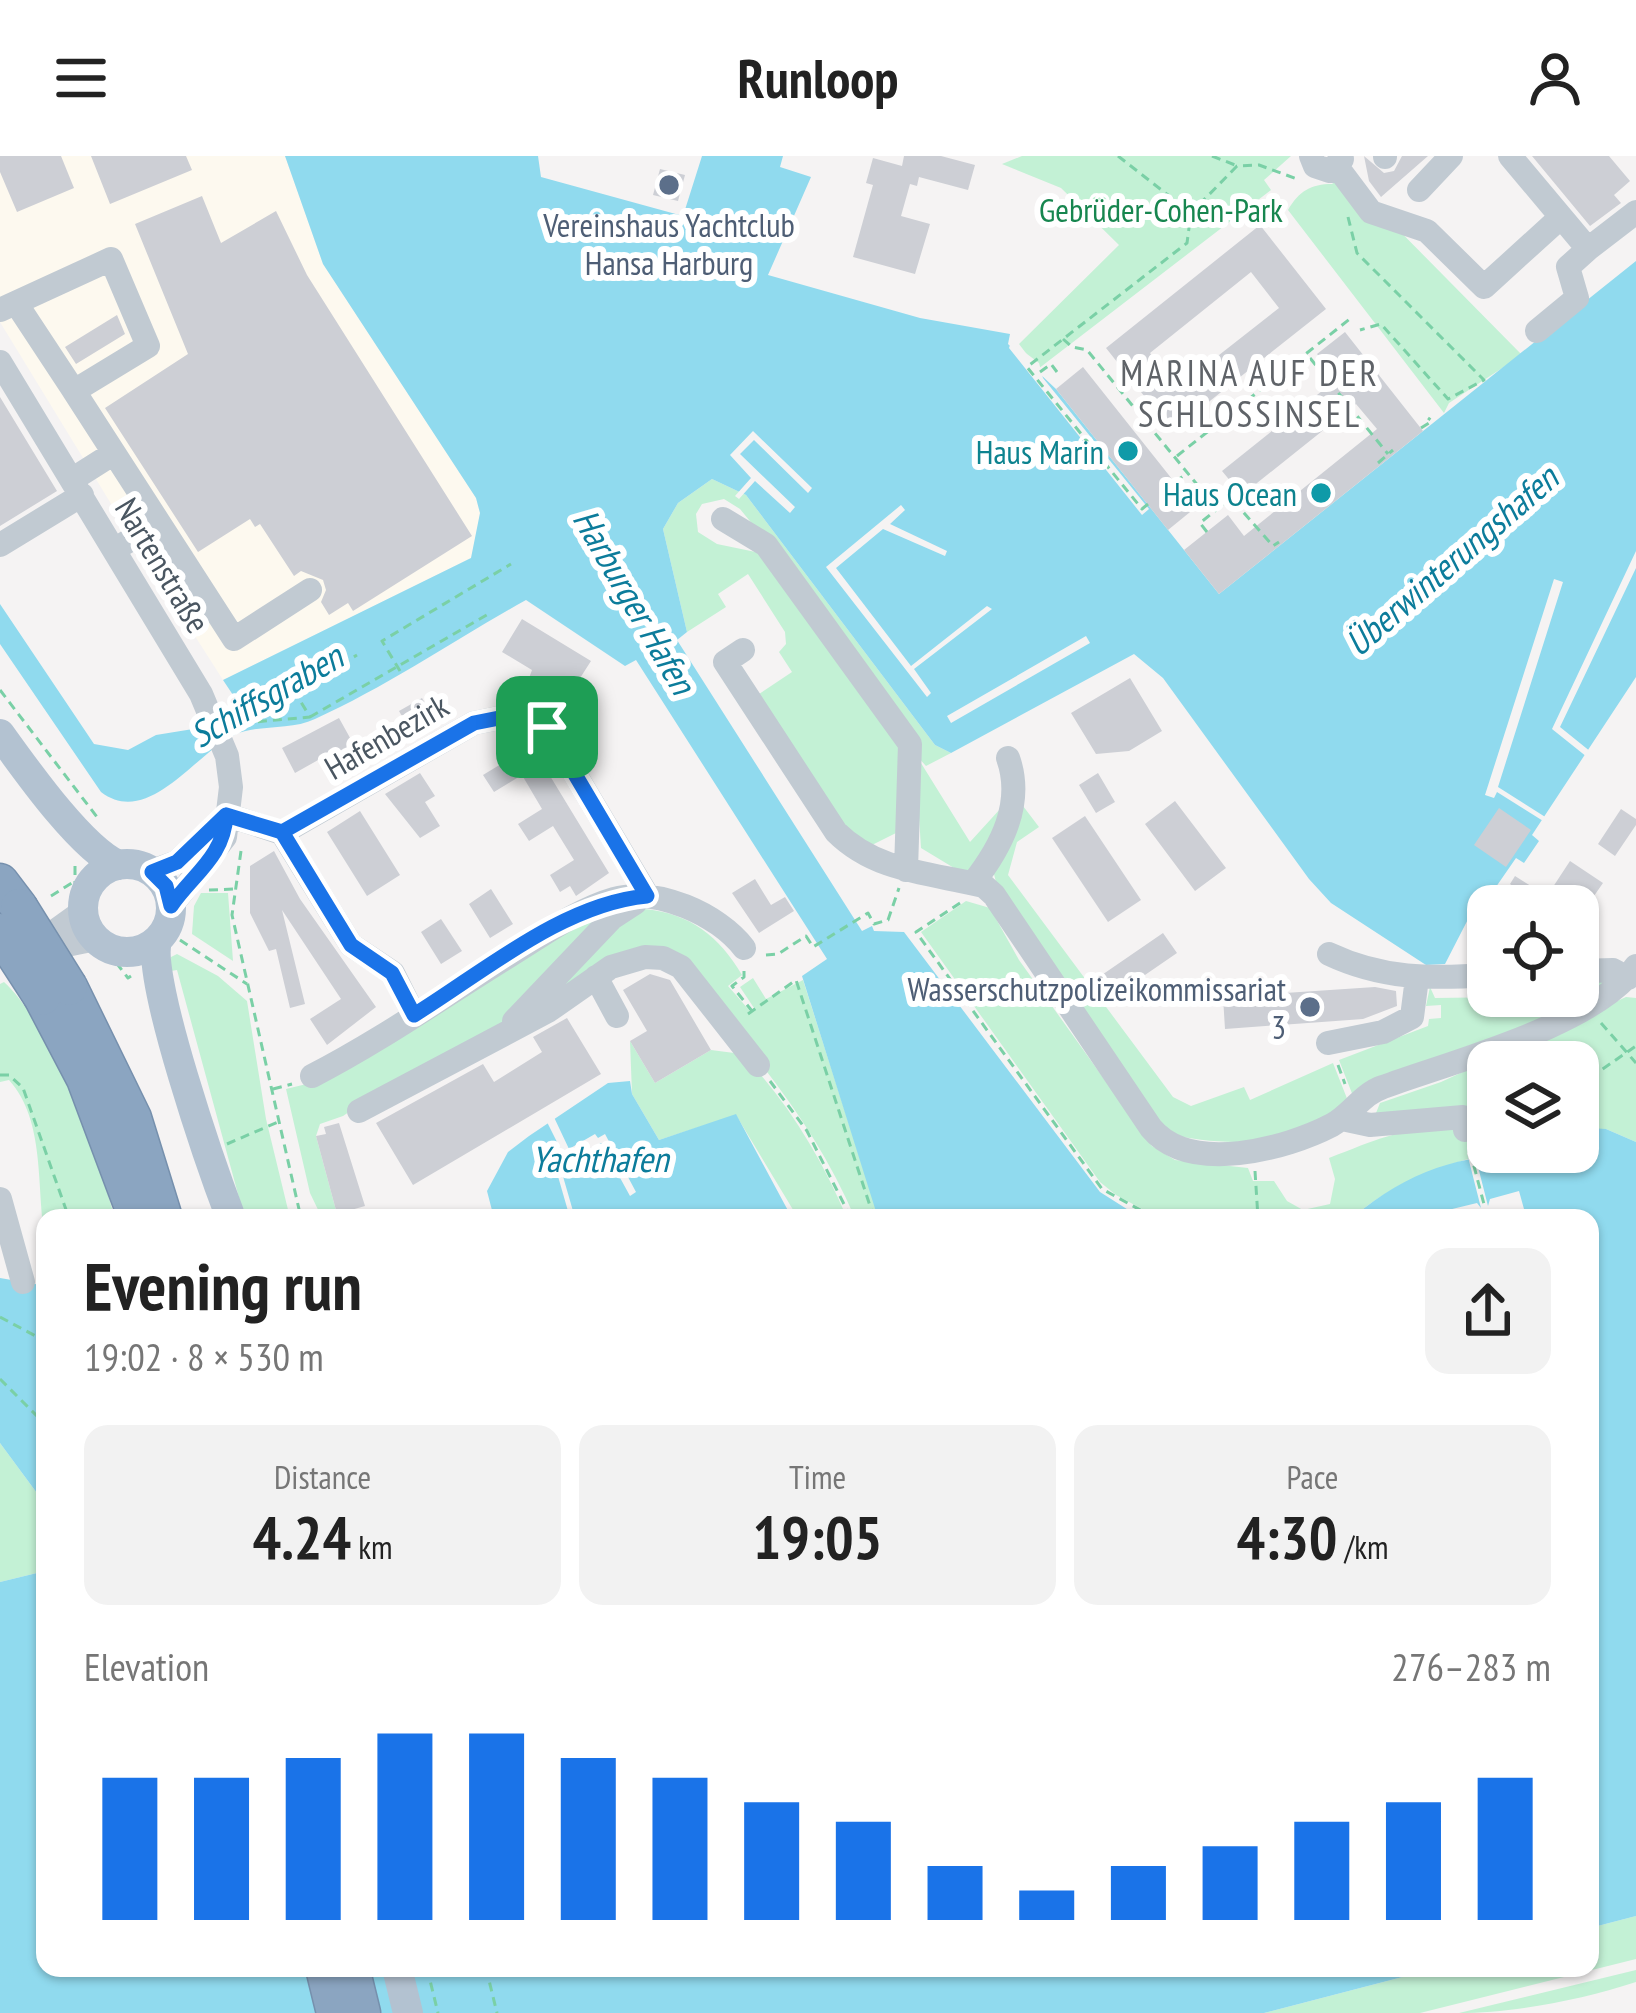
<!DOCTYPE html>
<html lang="en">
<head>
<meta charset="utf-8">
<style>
	body { margin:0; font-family:"PT Sans Narrow",sans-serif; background:#f2f2f2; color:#222; height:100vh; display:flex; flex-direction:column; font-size:45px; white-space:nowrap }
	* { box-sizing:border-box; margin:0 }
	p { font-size:39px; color:#767676 }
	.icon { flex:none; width:66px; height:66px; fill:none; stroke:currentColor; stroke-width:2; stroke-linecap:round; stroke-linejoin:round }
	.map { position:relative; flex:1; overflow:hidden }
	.drawer { position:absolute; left:36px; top:1053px; width:1563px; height:768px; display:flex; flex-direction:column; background:#fff; border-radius:24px; box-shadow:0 3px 9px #0004 }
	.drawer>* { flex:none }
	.tools { position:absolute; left:1467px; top:729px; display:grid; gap:24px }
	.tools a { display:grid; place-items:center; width:132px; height:132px; border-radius:24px; background:#fff; box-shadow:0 3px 9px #0004; font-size:60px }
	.pin { position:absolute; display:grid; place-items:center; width:102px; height:102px; color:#fff; margin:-51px; border-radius:24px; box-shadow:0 6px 18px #0006 }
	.round { display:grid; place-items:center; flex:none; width:126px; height:126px; border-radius:24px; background:#f2f2f2 }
	.headline { display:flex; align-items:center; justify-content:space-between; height:204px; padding:0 48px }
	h1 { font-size:66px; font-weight:700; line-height:90px }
	.figures { display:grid; grid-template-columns:repeat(3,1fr); gap:18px; height:204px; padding:12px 48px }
	.figures div { display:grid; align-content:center; border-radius:24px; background:#f2f2f2; text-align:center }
	.figures b { font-size:60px; font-weight:700 }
	.figures small { font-size:33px; font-weight:400 }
	.figures p { font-size:33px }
	.chart { height:336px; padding:24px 48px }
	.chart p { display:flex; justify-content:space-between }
	.chart svg { width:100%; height:216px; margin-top:12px; stroke:#1a73e8; stroke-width:6 }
	header { display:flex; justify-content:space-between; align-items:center; height:156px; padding:0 48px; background:#fff; font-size:54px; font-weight:700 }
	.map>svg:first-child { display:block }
	.commercial { fill:#fdf9ef }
	.green { fill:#c3f1d5 }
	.water { fill:#90daee }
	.pier { fill:#f5f3f3 }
	.building { fill:#cdcfd5; fill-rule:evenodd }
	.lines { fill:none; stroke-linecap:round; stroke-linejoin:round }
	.highway-casing { stroke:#7690ad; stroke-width:39 }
	.path { stroke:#7ad0a6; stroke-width:3; stroke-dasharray:9 6; stroke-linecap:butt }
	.minor { stroke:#c1cad2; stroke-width:24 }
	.major { stroke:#b3c2d1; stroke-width:30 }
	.highway { stroke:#8ba5c1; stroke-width:36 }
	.highway-bridge-casing { stroke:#7690ad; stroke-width:39; stroke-linecap:butt }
	.highway-bridge { stroke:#8ba5c1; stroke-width:36 }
	.route-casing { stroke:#fff; stroke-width:24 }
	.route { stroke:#1a73e8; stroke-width:15 }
	.service-dot { fill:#5c6f8a; stroke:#fff; stroke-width:4.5 }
	.culture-dot { fill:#0f9aa8; stroke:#fff; stroke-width:4.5 }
	.labels { text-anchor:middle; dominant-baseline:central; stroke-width:12; stroke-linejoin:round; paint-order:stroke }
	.park-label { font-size:33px; fill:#17864f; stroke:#fff }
	.service-label { font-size:33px; fill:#4e5e75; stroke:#fff }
	.culture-label { font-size:33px; fill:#0d838f; stroke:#fff; text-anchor:end }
	.street-label { font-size:33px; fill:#4a5661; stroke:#fff }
	.neighbourhood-label { font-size:36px; letter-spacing:3px; fill:#5f6368; stroke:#fff }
	.water-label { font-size:36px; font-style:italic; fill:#0c7c9b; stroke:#fff }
</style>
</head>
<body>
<header><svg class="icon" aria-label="menu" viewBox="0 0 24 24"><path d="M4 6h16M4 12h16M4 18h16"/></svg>Runloop<svg class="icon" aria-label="person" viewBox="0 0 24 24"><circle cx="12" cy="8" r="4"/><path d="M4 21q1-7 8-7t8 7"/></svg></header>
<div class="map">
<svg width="1636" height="1857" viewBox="0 0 1636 1857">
	<rect width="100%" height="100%" fill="#f5f3f3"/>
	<path class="commercial" d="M0,0H285L323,108L476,342L480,357L471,402L223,524L142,397L148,385L139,371L124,369L0,166Z"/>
	<path class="green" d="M1022,0H1291L1264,24L1271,34L1038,213L1019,188L1119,89L1061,32L1002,8Z
		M1349,13L1373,48L1522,199L1449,247L1444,257L1288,54C1299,35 1311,28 1332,28Z
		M712,323L746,339L935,589L951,597L926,610L916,599L970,686L1001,652L990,684L971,715H959L921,692L915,597L758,375L740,353L724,343L702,348L696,358L698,376L717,388L765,398L903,594L896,677L870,690L858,688L753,542L792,516L779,496L786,488L785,476L748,418L718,438L726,451L687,476L663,373L678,347Z
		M1023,650L1039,671L1017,686L1008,719L1173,941L1191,950L1244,931L1250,944L1333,907L1348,945C1304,993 1226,991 1168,978L996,726L993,714Z
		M201,737H228L233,805L192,778L194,750Z
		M966,745L990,752L1019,804L1152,990L1175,1004L1248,1012L1253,1025H1274L1287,1045L1303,1054L1330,1048L1335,1023L1329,1002C1389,979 1405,969 1471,975L1376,957L1380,947L1441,926L1626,841L1636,842V986L1606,973L1578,975V906H1488V996H1495C1439,1010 1397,1024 1352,1062H1159L1116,1039L1100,1026L921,776Z
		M613,749L509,863L392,927L343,960L320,968L316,980L337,1058L322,1062L310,1037L286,933L319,925Z
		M644,753C690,757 720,781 742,819L728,830L750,855L754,852L740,831L753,822L766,843L803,824L879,1062H855C811,959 739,879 666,796L547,844L608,771Z
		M177,798L218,820L247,845L266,963L290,1062H249L241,1049L177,814L171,815V801Z
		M1609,824L1564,854L1353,940L1339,904L1428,870L1429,863L1441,862V849L1426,850L1430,831L1435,842L1578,840V826Z
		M4,826C53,871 96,996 115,1062H45V1083C36,1032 46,965 9,924L0,926V828Z
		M630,885L655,927L711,894L742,898C788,946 821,1001 847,1062H798L736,959L659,984L632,938Z
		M0,1287L45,1348L41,1416L0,1426Z
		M1636,1760V1803L1420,1857H1264L1437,1812H1590V1772Z
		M1636,1814V1826C1582,1844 1512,1857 1459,1857Z"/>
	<path class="water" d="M285,0H538L541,21L683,60L702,0H783L780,11L811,21L768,119L920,162L1010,178L1008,188L1056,233L1219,438L1636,105V521L1532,679L1539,685L1524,707L1516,702L1489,741L1481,738L1445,808L1426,809L1331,747L1309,723L1163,522L1134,498L951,597L935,589L746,339L712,323L678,347L663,373L687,476L677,484L862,775L872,770L874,775L904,776L1100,1036L1141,1062H878L802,820L827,803L636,504L625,510L526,444C456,483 388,530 315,563C290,575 257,568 234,579C195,598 148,672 101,636L0,488V448L94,588L128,594L156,579L193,573L230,552L235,542L223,524L471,402L480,357L476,342L323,108Z
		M630,925L632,938L659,984L736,958L792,1062H494L487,1035L508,996L529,980L608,927Z
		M1590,972L1606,973L1636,986V1760L1590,1772V1062H1352C1425,1000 1486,996 1578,996V975Z
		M0,1122L41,1129L45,1136V1348L0,1287Z
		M45,1357V1812H1437L1264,1857H0V1426L41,1416Z"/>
	<path class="pier" d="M1011,186L1039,207L1043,222L1149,353L1142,359L1009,192Z
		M753,275L812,332L808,337L754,284L740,298L795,351L790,357L755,325L739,343L735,340L751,322L730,299Z
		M901,349L905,354L890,368L947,395L945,400L883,373L836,412L911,510L987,450L992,453L914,513L931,537L927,541L826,411Z
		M1636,395V412L1560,571L1591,596L1587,601L1552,573Z
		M1554,423L1563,426L1498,631L1550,664L1548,668L1497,636L1494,642L1485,639Z
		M1086,480L1090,487L951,567L947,560Z
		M552,957L569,993L595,978L598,982L605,978L636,1036L630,1040L601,987L560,1010L575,1062H570L553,1003L562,996L545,962Z
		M1474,995L1488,1050L1490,1043L1519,1035L1524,1053L1487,1062H1450L1448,1054L1477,1047L1481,1052L1467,997Z"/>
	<path class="building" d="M0,0H61L74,32L17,56L0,16Z
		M91,0H186L192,14L110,48Z
		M904,0H941L975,9L968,34L919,21L917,30L910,28L901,60L930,68L915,118L853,101L873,29L866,27L873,2L902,10Z
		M1364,0L1384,17L1394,15L1402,0H1428L1381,41L1369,25Z
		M1532,0H1609L1630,25L1614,39L1621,47L1590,70Z
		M660,13L685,19L678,45L653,39Z
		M202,40L221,87L276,55L307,119L472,380L353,455L348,447L329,459L321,446L326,434L323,424L301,415L294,420L260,368L255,371L250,363L198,396L105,252L188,198L135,68Z
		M1260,69L1326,153L1172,275L1106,192ZM1251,116L1279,152L1177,232L1150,197Z
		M117,159L125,178L76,208L65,191Z
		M1345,176L1423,275L1219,438L1184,394L1228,359L1244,380L1377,273L1356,248L1242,339L1222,315L1337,223L1317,198Z
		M1083,211L1195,352L1168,374L1056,233Z
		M0,241L57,335L0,370Z
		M522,463L591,505L566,544L583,550L576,570L521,544L532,514L502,496Z
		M1130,522L1162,575L1129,595L1096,598L1071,557Z
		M422,542L437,568L349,618L336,594L295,617L282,592L339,562L354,589L403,562L399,555Z
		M527,582L609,717L576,740L570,730L560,736L550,719L574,704L553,670L529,685L518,668L542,653L522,619L494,636L483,619L511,602L507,595Z
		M420,617L435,640L425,646L440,670L420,682L385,638Z
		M1098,617L1115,646L1096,657L1079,629Z
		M1175,645L1226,712L1195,735L1145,668Z
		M1499,652L1531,674L1506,711L1474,689Z
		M1621,653L1636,663V669L1615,700L1598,688Z
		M360,655L400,719L367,740L327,676Z
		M1085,660L1141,744L1108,766L1052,682Z
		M274,695L300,743L376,851L327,889L310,863L341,843L282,754L305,848L290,852L276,793L269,795L250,757V710Z
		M1570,705L1603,727L1587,750H1528L1532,745L1510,728L1515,720L1547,740Z
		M755,723L771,749L785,741L794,755L759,777L732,737Z
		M491,733L513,768L490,782L469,748Z
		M441,763L462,795L441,808L421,776Z
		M1163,777L1177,797L1110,843L1096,823Z
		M650,818L670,824L711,894L655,927L630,885L647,875L623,834Z
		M1375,831L1396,835L1397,850L1363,863L1225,873L1223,841Z
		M567,862L601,918L413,1029L376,967L483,908L494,926L542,896L533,881Z
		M339,967L365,1050L337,1058L316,980L326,978L324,971Z"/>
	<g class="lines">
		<g class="highway-casing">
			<path id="highway" d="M0,726L19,751
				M69,831L133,962L164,1062
				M42,841L85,923L137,1062
				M324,1812L335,1857
				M351,1812L362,1857"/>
		</g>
		<path class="path" d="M1118,0L1191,57
			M1212,0L1235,9
			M1348,61L1357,97L1484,224L1448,243L1381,168L1360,174
			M1063,183L1072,191L1087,194L1217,353L1231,342L1273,390L1279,386
			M1310,202L1388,298
			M1040,216L1051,208L1057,216
			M1421,272L1432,265L1428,262
			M1177,300L1351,162
			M1378,307L1393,294
			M1175,326L1186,318
			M1148,348L1142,353L1027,211L1187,87L1191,57L1237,10L1259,9L1297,23
			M1207,376L1200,367L1216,354
			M400,515L382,485L511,408
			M0,534L97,661
			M310,561L490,457
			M243,567L310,561L295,536L357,499
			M241,695L232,759L301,1062
			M75,734V709
			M209,734L234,733
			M51,740L75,725
			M960,747L916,776L1102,1033L1155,1062
			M180,784L247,828
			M766,799L778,798L806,780L813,791L868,757L874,768L888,764L899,732
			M102,801L118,809L128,822L131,820
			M744,815V821L732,830L752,855
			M748,858L796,824L874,1062
			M1601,867L1636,907
			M1338,909L1345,928
			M0,919H9L23,932L69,1062
			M770,925L807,975L851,1062
			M1578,930L1636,890
			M273,933L292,928
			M227,988L278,966
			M1470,995L1485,1052
			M1255,1015L1258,1062
			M0,1161L45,1185
			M37,1175L45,1161
			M0,1223L45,1268
			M427,1812L438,1857
			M486,1812L497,1857"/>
		<path class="minor" d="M1311,0L1315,10L1330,15L1342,3
			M1510,0L1588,93L1636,56
			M1385,1V0
			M1338,12L1371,56L1427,75L1484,131L1561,61
			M1419,34L1451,0
			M0,154L111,103L148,190L74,235L16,147
			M1537,175L1577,142L1568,111L1588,93
			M0,206L201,538L227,600L231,631L225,681L171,750
			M74,235L234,483L310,434
			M73,323L114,297
			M723,363L766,389L910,588L906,714
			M0,389L82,339
			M115,393L159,367
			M743,494L725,506L836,676C876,716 931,717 984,730L994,739L1151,972C1190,1019 1286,993 1332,969C1351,959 1362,938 1383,931C1450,906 1596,869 1636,810
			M227,659L282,677L351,789L393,817L414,859
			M282,677L474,567L514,559L547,571L647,739
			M152,715L177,706L227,659
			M973,727C1002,690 1024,647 1008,602
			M37,788L83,755
			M37,795L96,783
			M1329,798C1382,823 1431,823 1488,819
			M1578,815L1613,814L1628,822
			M596,821L617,860
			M514,865L612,762L635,747
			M1328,887L1383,876L1412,861L1417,822
			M312,920C380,885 444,840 509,800C542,780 576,754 614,743C657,731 718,758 744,792
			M359,955L548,855L611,811L645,801L663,802L681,811L758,909
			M1342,963L1370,969L1463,961L1465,974
			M0,1043L23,1126"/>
		<path class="major" d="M0,578C26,614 80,691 118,709
			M83 752a44 44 0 1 1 88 0a44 44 0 1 1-88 0Z
			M157,785C146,823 213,1015 231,1062
			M397,1812L408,1857"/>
		<use href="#highway" class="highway"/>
		<g class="highway-bridge-casing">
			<path id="highway-bridge" d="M19,751L69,831
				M0,776L42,841"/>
		</g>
		<use href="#highway-bridge" class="highway-bridge"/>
	</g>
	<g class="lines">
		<g class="route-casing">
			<path id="route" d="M547,571L514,559L474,567L282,676L226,659L177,706L152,716L166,730L171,750C193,718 224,701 226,659L282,676L351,789L392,817L414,859C485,815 563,748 647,740L547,571"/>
		</g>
		<use href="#route" class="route"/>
	</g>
	<g class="service-dot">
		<circle cx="669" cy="29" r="12"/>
		<circle cx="1310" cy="851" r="12"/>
	</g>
	<g class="culture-dot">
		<circle cx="1128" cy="295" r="12"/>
		<circle cx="1321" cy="337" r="12"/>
	</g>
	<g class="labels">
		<g class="park-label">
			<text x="1161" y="53">Gebrüder-Cohen-Park</text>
		</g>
		<g class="service-label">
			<text x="669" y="68">Vereinshaus Yachtclub<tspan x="669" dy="38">Hansa Harburg</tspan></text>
			<text x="1286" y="832" text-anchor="end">Wasserschutzpolizeikommissariat<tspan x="1286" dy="38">3</tspan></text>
		</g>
		<g class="culture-label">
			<text x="1104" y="295">Haus Marin</text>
			<text x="1297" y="337">Haus Ocean</text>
		</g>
		<g class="street-label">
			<text transform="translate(163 409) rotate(59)">Nartenstraße</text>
			<text transform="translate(386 580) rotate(-30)">Hafenbezirk</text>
		</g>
		<g class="neighbourhood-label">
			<text x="1250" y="216">MARINA AUF DER<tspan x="1250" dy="41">SCHLOSSINSEL</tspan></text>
		</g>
		<g class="water-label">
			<text transform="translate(1451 404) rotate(-41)">Überwinterungshafen</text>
			<text transform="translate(635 445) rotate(60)">Harburger Hafen</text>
			<text transform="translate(266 539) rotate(-30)">Schiffsgraben</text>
			<text x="600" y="1002">Yachthafen</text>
		</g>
	</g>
</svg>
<div class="tools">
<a><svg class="icon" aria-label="locate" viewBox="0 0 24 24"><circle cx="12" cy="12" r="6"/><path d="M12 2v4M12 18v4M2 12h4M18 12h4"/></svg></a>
<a><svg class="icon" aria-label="layers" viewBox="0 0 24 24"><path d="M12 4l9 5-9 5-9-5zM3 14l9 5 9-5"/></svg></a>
</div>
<div class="pin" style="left:547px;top:571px;background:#1e9e55"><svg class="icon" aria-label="arrive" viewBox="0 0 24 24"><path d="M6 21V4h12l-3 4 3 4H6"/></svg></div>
<section class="drawer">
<div class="headline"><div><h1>Evening run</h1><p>19:02 · 8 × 530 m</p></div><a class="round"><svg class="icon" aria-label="share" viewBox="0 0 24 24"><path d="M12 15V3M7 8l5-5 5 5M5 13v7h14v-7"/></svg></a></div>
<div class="figures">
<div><p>Distance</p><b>4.24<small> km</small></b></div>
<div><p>Time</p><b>19:05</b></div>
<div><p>Pace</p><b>4:30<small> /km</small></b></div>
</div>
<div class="chart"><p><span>Elevation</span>276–283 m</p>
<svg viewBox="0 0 160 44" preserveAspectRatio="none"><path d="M5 44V15M15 44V15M25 44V11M35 44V6M45 44V6M55 44V11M65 44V15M75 44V20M85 44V24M95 44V33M105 44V38M115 44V33M125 44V29M135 44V24M145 44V20M155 44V15"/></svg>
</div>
</section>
</div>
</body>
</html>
